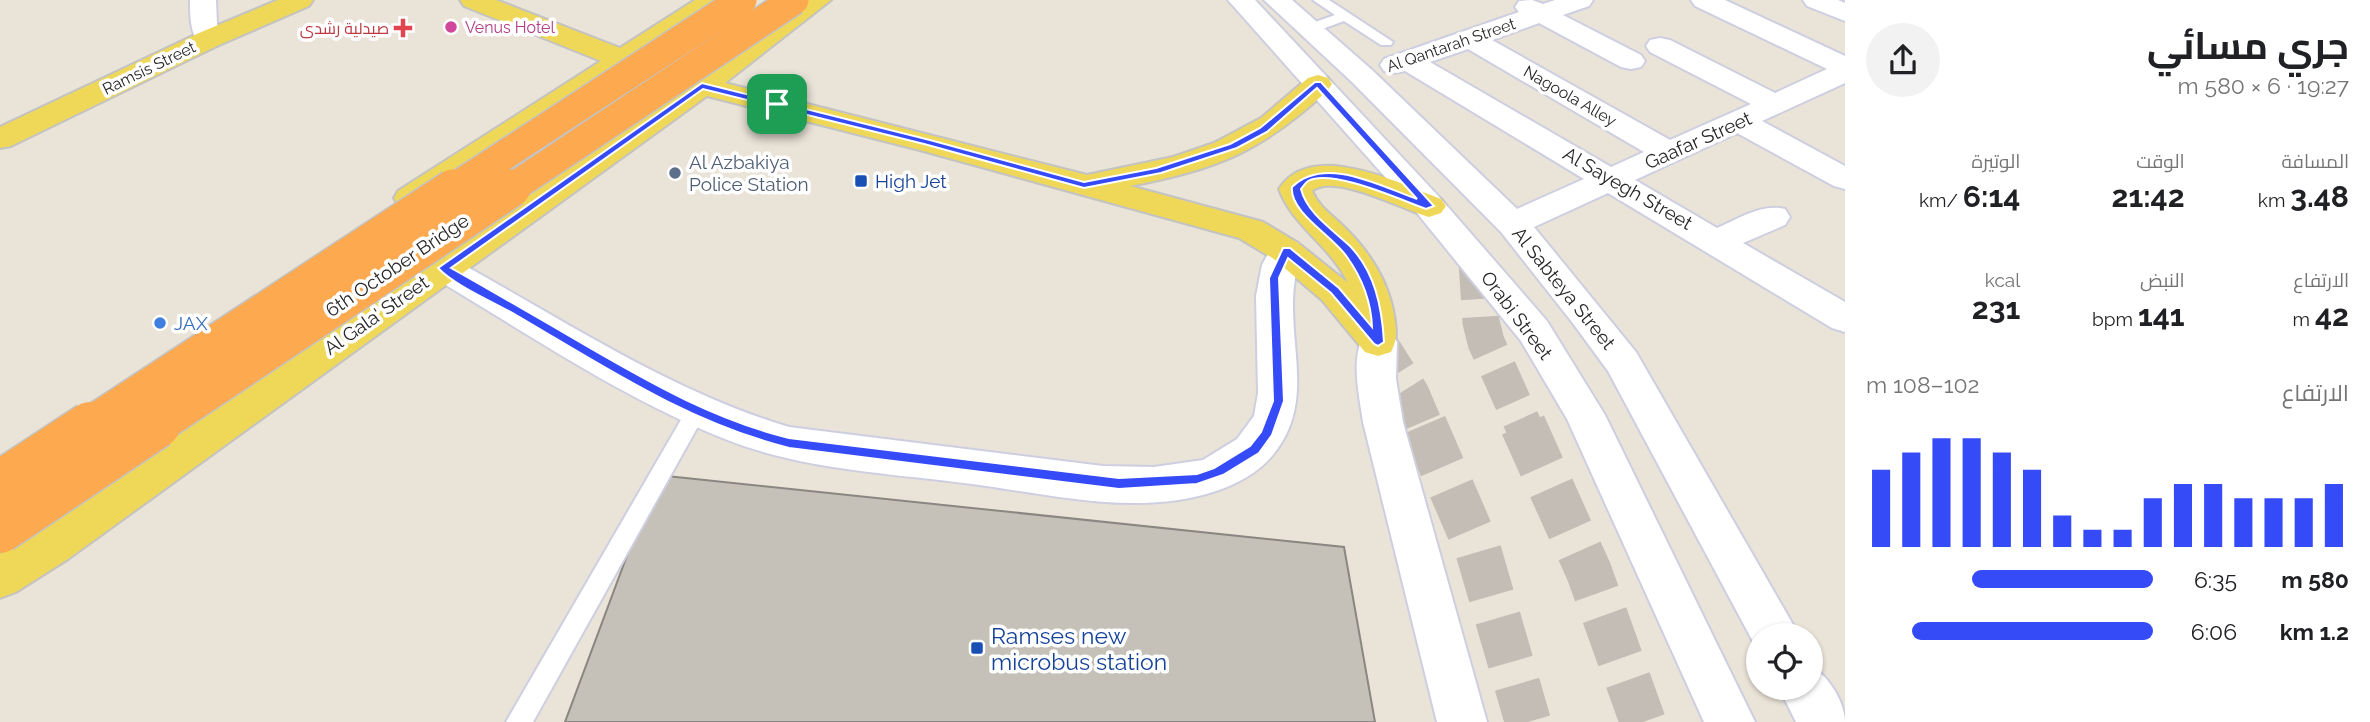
<!DOCTYPE html>
<html lang="ar">
<head>
<meta charset="utf-8">
<style>
	body { margin:0; font-family:Raleway,Cairo,sans-serif; background:#f2f2f2; color:#202124; direction:rtl; height:100vh; display:flex; flex-direction:column; font-size:26px; white-space:nowrap }
	* { box-sizing:border-box; margin:0 }
	p { font-size:23px; color:#757577 }
	.icon { flex:none; width:38px; height:38px; fill:none; stroke:currentColor; stroke-width:2; stroke-linecap:round; stroke-linejoin:round }
	.map { position:relative; flex:1; overflow:hidden; direction:ltr }
	.drawer { display:flex; flex-direction:column; background:#fff; width:525px }
	.drawer>* { flex:none }
	.controls { position:absolute; left:1746px; top:623px; display:grid; gap:14px }
	.controls a { display:grid; place-items:center; width:77px; height:77px; border-radius:50%; background:#fff; box-shadow:0 2px 5px #0004; font-size:35px }
	.pin { position:absolute; display:grid; place-items:center; width:60px; height:60px; color:#fff; margin:-30px; border-radius:14px; box-shadow:0 4px 10px #0006 }
	.round { display:grid; place-items:center; flex:none; width:74px; height:74px; border-radius:37px; background:#f2f2f2 }
	.headline { display:flex; align-items:center; justify-content:space-between; height:119px; padding:0 21px }
	h1 { font-size:38px; font-weight:700; line-height:52px }
	.stats { display:grid; grid-template-columns:repeat(3,1fr); gap:10px; height:119px; padding:7px 21px }
	.stats div { display:grid; align-content:center }
	.stats b { font-size:30px; font-weight:700 }
	.stats small { font-size:19px; font-weight:400 }
	.stats p { font-size:19px }
	.chart { height:196px; padding:14px 21px }
	.chart p { display:flex; justify-content:space-between }
	.chart svg { width:100%; height:126px; margin-top:7px; stroke:#364bf8; stroke-width:6 }
	ul { padding:0 21px; list-style:none; font-size:23px }
	li { display:grid; grid-template-columns:112px 84px 1fr; align-items:center; height:52px }
	li i { height:18px; border-radius:9px; background:#364bf8 }
	main { display:flex; flex:1; min-height:0 }
	.map>svg:first-child { display:block }
	.building { fill:#c5c0b8; stroke:#8a8681; stroke-width:2 }
	.lines { fill:none; stroke-linecap:round; stroke-linejoin:round }
	.primary-tunnel-far1 { stroke:#c3bdb5; stroke-width:37; stroke-dasharray:37 18; stroke-linecap:butt }
	.primary-tunnel { stroke:#c3bdb5; stroke-width:46; stroke-dasharray:46 23; stroke-linecap:butt }
	.service-casing { stroke:#cdcfe0; stroke-width:4 }
	.minor-casing { stroke:#cdcfe0; stroke-width:4 }
	.tertiary-casing { stroke:#cdcfe0; stroke-width:4 }
	.primary-casing { stroke:#c3c3c3; stroke-width:4 }
	.service { fill:#fff; fill-rule:evenodd }
	.minor { fill:#fff; fill-rule:evenodd }
	.tertiary { fill:#fff; fill-rule:evenodd }
	.primary { fill:#efd857; fill-rule:evenodd }
	.motorway-bridge-far2-casing { stroke:#c3c3c3; stroke-width:32; stroke-linecap:butt }
	.motorway-bridge-far1-casing { stroke:#c3c3c3; stroke-width:40; stroke-linecap:butt }
	.motorway-bridge-casing { stroke:#c3c3c3; stroke-width:49; stroke-linecap:butt }
	.motorway-bridge-far2 { stroke:#fda950; stroke-width:29 }
	.motorway-bridge-far1 { stroke:#fda950; stroke-width:37 }
	.motorway-bridge { stroke:#fda950; stroke-width:46 }
	.route { fill:#364bf8; stroke:#fff; stroke-width:2; fill-rule:evenodd }
	.hotel-dot { fill:#d1479c; stroke:#fff; stroke-width:2.5 }
	.health-dot { fill:#e0444e; stroke:#fff; stroke-width:2.5 }
	.service-dot { fill:#5c6f8a; stroke:#fff; stroke-width:2.5 }
	.transit-dot { fill:#1a4fb4; stroke:#fff; stroke-width:2.5 }
	.shop-dot { fill:#3f7fe0; stroke:#fff; stroke-width:2.5 }
	.labels { text-anchor:middle; dominant-baseline:central; stroke-width:7; stroke-linejoin:round; paint-order:stroke }
	.far-hotel-label { font-size:16px; fill:#b23c85; stroke:#fff; text-anchor:start }
	.far-health-label { font-size:16px; fill:#be3a42; stroke:#fff; text-anchor:end }
	.far-street-label { font-size:16px; fill:#272727; stroke:#fff }
	.street-label { font-size:19px; fill:#272727; stroke:#fff }
	.service-label { font-size:19px; fill:#4e5e75; stroke:#fff; text-anchor:start }
	.transit-label { font-size:19px; fill:#164399; stroke:#fff; text-anchor:start }
	.shop-label { font-size:19px; fill:#366cbe; stroke:#fff; text-anchor:start }
	.near-transit-label { font-size:23px; fill:#164399; stroke:#fff; text-anchor:start }
</style>
</head>
<body>
<main>
<section class="drawer">
<div class="headline"><div><h1>جري مسائي</h1><p>19:27 · 6 × 580 m</p></div><a class="round"><svg class="icon" aria-label="share" viewBox="0 0 24 24"><path d="M12 15V3M7 8l5-5 5 5M5 13v7h14v-7"/></svg></a></div>
<div class="stats">
<div><p>المسافة</p><b>3.48<small> km</small></b></div>
<div><p>الوقت</p><b>21:42</b></div>
<div><p>الوتيرة</p><b>6:14<small> /km</small></b></div>
</div>
<div class="stats">
<div><p>الارتفاع</p><b>42<small> m</small></b></div>
<div><p>النبض</p><b>141<small> bpm</small></b></div>
<div><p>kcal</p><b>231</b></div>
</div>
<div class="chart"><p><span>الارتفاع</span>102–108 m</p>
<svg viewBox="0 0 160 44" preserveAspectRatio="none"><path d="M5 44V17M15 44V11M25 44V6M35 44V6M45 44V11M55 44V17M65 44V33M75 44V38M85 44V38M95 44V27M105 44V22M115 44V22M125 44V27M135 44V27M145 44V27M155 44V22"/></svg>
</div>
<ul>
<li><b>580 m</b>6:35<i style="width:63%"></i></li>
<li><b>1.2 km</b>6:06<i style="width:84%"></i></li>
</ul>
</section>
<div class="map">
<svg width="1845" height="722" viewBox="0 0 1845 722">
	<rect width="100%" height="100%" fill="#eae3d8"/>
	<path class="building" d="M657,475L1344,547L1375,722H565Z"/>
	<g class="lines">
		<path class="primary-tunnel-far1" d="M1477,262L1481,322L1486,342L1524,427
			M1378,342L1411,394L1425,427"/>
		<path class="primary-tunnel" d="M1424,425L1478,550L1528,722
			M1523,425L1589,572L1643,722"/>
		<g class="service-casing">
			<path id="service" d="M1313,0H1329L1393,42L1391,45H1381L1344,21L1314,32H1304V26L1335,15Z
				M696,404L703,406L706,412L533,722H506L689,406Z"/>
		</g>
		<g class="minor-casing">
			<path id="minor" d="M190,0H216L217,24L223,39L219,45L209,47L199,45C190,31 190,16 190,0Z
				M1264,0H1292L1372,70L1517,209L1584,179L1405,71L1394,73L1384,71L1380,65L1384,59L1519,12L1515,7L1519,1L1532,0L1543,4L1555,0H1593L1589,6L1563,15L1641,55L1645,61L1641,67L1631,69L1621,67L1539,23L1492,40L1670,140L1751,104L1650,52L1646,46L1650,40L1660,38L1670,40L1775,93L1827,69L1695,6L1691,0H1725L1845,56V83L1762,121L1845,166V189L1834,186L1737,133L1635,180L1717,228C1738,219 1762,203 1785,209L1790,217L1785,225L1743,243L1845,302V332L1832,328L1608,193L1534,227L1636,352L1799,635H1759L1758,651L1608,371L1572,322L1501,232L1352,82ZM1468,49L1644,152L1611,167L1430,62Z
				M1803,0H1838L1845,3V21L1807,6Z
				M1286,239L1298,243L1303,251C1273,322 1325,393 1272,456C1250,482 1212,495 1178,500C1111,510 1039,493 972,484C890,473 802,470 725,439C620,397 527,333 431,276L425,268L431,260L443,256L455,260C564,320 669,391 789,427L1103,466L1154,467L1203,460L1237,439L1254,416L1258,393L1256,296L1262,265L1274,243Z
				M1811,667C1828,674 1845,703 1845,722H1796L1779,688H1811Z"/>
		</g>
		<g class="tertiary-casing">
			<path id="tertiary" d="M1228,0H1255L1441,199L1547,321L1605,415L1755,722H1704L1567,419L1521,341L1417,213Z
				M1378,328L1391,332L1397,342L1396,379L1403,422L1487,722H1437L1363,422C1359,394 1350,358 1365,332Z"/>
		</g>
		<g class="primary-casing">
			<path id="primary" d="M278,0H313L309,6L219,45L11,146L0,148V127L199,33Z
				M460,0H496L620,48L695,0H726L722,6L644,57L698,75L801,0H831L725,83L1087,175L1173,157L1214,143L1261,118L1308,78L1318,75L1328,78L1332,84L1328,90C1261,152 1218,169 1130,186L1263,222L1298,243L1348,283C1331,246 1293,227 1279,189C1311,139 1398,183 1441,199L1446,206L1441,213L1429,217C1404,210 1333,172 1312,191C1318,206 1332,215 1344,227C1369,251 1388,281 1394,315C1396,329 1398,339 1391,352L1378,356L1365,352L1322,300L1274,259L1239,238L916,149L707,96L68,559L16,592L0,598V554L680,88L626,70L422,205L410,208L398,205L394,198L398,191L601,61L464,6Z"/>
		</g>
		<use href="#service" class="service"/>
		<use href="#minor" class="minor"/>
		<use href="#tertiary" class="tertiary"/>
		<use href="#primary" class="primary"/>
		<g class="motorway-bridge-far2-casing">
			<path id="motorway-bridge-far2" d="M451,190L742,0
				M509,190L794,0"/>
		</g>
		<g class="motorway-bridge-far1-casing">
			<path id="motorway-bridge-far1" d="M88,427L453,188
				M155,427L512,188"/>
		</g>
		<g class="motorway-bridge-casing">
			<path id="motorway-bridge" d="M0,484L90,425
				M0,530L157,425"/>
		</g>
		<use href="#motorway-bridge-far2" class="motorway-bridge-far2"/>
		<use href="#motorway-bridge-far1" class="motorway-bridge-far1"/>
		<use href="#motorway-bridge" class="motorway-bridge"/>
	</g>
	<path class="route" d="M1315,82H1321L1434,206L1426,209C1401,200 1331,168 1308,181C1305,183 1303,187 1301,189C1307,213 1332,229 1350,246C1375,272 1382,307 1384,342L1378,346L1374,344L1331,293L1288,258L1279,278L1284,401L1272,435L1259,453L1223,475L1197,484L1119,489L789,448C687,422 605,367 516,315C493,302 455,286 438,268L702,83L930,140L1084,182L1156,168L1230,144L1260,128ZM1317,88L1417,199C1380,186 1325,155 1292,187C1289,212 1333,236 1347,257C1362,278 1371,301 1372,327L1339,288L1290,248H1283L1269,278L1273,401L1261,432L1250,446L1214,468L1197,474L1119,478L789,438C716,420 654,385 590,348C544,321 497,294 451,268L703,89L924,144L1084,188L1161,173L1237,148L1267,132Z"/>
	<circle class="hotel-dot" cx="451" cy="27" r="7"/>
	<path class="health-dot" d="M399.5 17.5h7v7h7v7h-7v7h-7v-7h-7v-7h7z"/>
	<circle class="service-dot" cx="675" cy="173" r="7"/>
	<g class="transit-dot">
		<rect x="854" y="174" width="14" height="14" rx="3.5"/>
		<rect x="970" y="641" width="14" height="14" rx="3.5"/>
	</g>
	<circle class="shop-dot" cx="160" cy="323" r="7"/>
	<g class="labels">
		<g class="far-hotel-label">
			<text x="465" y="27">Venus Hotel</text>
		</g>
		<g class="far-health-label">
			<text x="389" y="28">صيدلية رشدى</text>
		</g>
		<g class="far-street-label">
			<text transform="translate(1451 45) rotate(-19)">Al Qantarah Street</text>
			<text transform="translate(149 68) rotate(-26)">Ramsis Street</text>
			<text transform="translate(1570 96) rotate(30)">Nagoola Alley</text>
		</g>
		<g class="street-label">
			<text transform="translate(1698 140) rotate(-24)">Gaafar Street</text>
			<text transform="translate(1628 188) rotate(30)">Al Sayegh Street</text>
			<text transform="translate(397 265) rotate(-34)">6th October Bridge</text>
			<text transform="translate(1564 288) rotate(51)">Al Sabteya Street</text>
			<text transform="translate(376 315) rotate(-35)">Al Gala' Street</text>
			<text transform="translate(1517 315) rotate(53)">Orabi Street</text>
		</g>
		<g class="service-label">
			<text x="689" y="162">Al Azbakiya<tspan x="689" dy="22">Police Station</tspan></text>
		</g>
		<g class="transit-label">
			<text x="875" y="181">High Jet</text>
		</g>
		<g class="shop-label">
			<text x="174" y="323">JAX</text>
		</g>
		<g class="near-transit-label">
			<text x="991" y="635">Ramses new<tspan x="991" dy="26">microbus station</tspan></text>
		</g>
	</g>
</svg>
<div class="controls">
<a><svg class="icon" aria-label="locate" viewBox="0 0 24 24"><circle cx="12" cy="12" r="6"/><path d="M12 2v4M12 18v4M2 12h4M18 12h4"/></svg></a>
</div>
<div class="pin" style="left:777px;top:104px;background:#1e9e55"><svg class="icon" aria-label="arrive" viewBox="0 0 24 24"><path d="M6 21V4h12l-3 4 3 4H6"/></svg></div>
</div>
</main>
</body>
</html>
